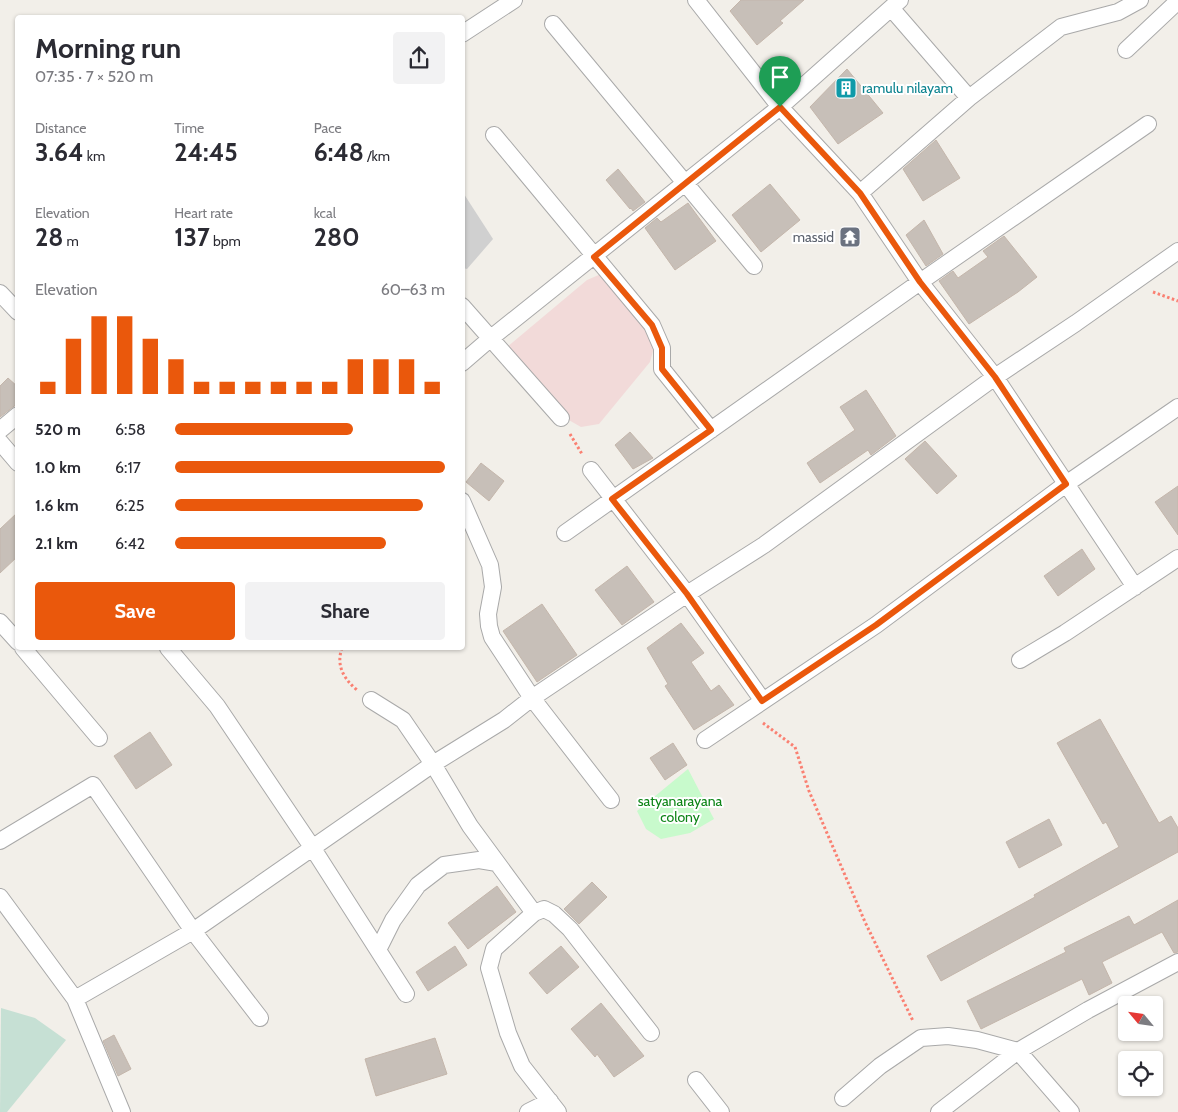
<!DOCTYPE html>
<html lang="en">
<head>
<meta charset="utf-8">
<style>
	body { margin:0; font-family:Cabin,sans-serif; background:#f2f2f3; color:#2b2b33; height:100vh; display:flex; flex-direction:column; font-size:19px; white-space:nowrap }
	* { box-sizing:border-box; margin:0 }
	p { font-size:16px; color:#7c7c81 }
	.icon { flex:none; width:28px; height:28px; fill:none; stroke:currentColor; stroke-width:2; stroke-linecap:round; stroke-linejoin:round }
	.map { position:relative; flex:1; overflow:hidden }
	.details { position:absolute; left:15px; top:15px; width:450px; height:635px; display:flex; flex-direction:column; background:#fff; border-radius:5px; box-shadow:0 1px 4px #0004 }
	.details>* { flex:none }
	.needle { width:32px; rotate:299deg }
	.tools { position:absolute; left:1118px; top:996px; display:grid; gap:10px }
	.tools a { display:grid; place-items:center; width:45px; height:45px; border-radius:5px; background:#fff; box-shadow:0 1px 4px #0004; font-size:25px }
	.pin { position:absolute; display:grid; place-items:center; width:42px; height:42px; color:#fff; margin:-51px -21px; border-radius:50% 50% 50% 0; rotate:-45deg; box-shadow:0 0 5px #0007 }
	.pin .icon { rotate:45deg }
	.round { display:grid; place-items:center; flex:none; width:52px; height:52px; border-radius:5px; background:#f2f2f3 }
	.headline { display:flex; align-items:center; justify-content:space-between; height:85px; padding:0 20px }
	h1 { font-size:28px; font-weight:700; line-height:38px }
	.metrics { display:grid; grid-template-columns:repeat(3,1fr); gap:8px; height:85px; padding:5px 20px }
	.metrics div { display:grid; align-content:center }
	.metrics b { font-size:25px; font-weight:700 }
	.metrics small { font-size:14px; font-weight:400 }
	.metrics p { font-size:14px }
	.chart { height:140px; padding:10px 20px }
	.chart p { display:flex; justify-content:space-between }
	.chart svg { width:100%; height:90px; margin-top:5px; stroke:#ea580c; stroke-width:6 }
	.button { display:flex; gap:10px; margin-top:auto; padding:10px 20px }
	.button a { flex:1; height:58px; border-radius:5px; background:#ea580c; color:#fff; font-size:20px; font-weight:700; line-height:58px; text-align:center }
	.button a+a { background:#f2f2f3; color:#2b2b33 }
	ul { padding:0 20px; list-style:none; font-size:16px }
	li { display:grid; grid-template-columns:80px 60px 1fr; align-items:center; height:38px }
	li i { height:12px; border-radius:6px; background:#ea580c }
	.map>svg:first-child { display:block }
	.commercial { fill:#f2dad9 }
	.religious { fill:#d0d0d0 }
	.wetland { fill:#c6e0d4 }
	.park { fill:#c8facc }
	.building { fill:#c7bfb8; stroke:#c4b6ab }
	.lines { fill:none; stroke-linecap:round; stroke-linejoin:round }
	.minor-casing { stroke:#a9a9a9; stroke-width:18 }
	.path { stroke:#fa8072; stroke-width:3; stroke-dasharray:2.5 2.5; stroke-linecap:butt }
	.minor { stroke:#fff; stroke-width:16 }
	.route-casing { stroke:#fff; stroke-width:10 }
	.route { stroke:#ea580c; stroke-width:6 }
	.labels { text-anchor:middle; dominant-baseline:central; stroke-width:4; stroke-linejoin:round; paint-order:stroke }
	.culture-label { font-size:14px; fill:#0d838f; stroke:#fff; text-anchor:start }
	.worship-label { font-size:14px; fill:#5b616d; stroke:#fff; text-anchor:end }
	.park-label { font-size:14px; fill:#0c8416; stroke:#fff }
</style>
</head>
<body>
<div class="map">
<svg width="1178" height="1112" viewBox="0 0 1178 1112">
	<rect width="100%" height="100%" fill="#f2efe9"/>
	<path class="commercial" d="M601,274L641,319L655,344L650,362L599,424L581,427L567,419L507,347L587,280Z"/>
	<path class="religious" d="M462,191L493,239L467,269L463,268Z"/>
	<path class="wetland" d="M1,1008L35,1018L66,1040L7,1112H0Z"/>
	<path class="park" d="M688,769L714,819L690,833L661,839L646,829L637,811Z"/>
	<path class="building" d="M741,0H804L780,21L783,23L757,45L730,11Z
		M847,69L883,113L838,144L810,107Z
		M936,140L960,178L923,201L903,169Z
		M618,169L645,202L633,211L631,208L630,209L606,180Z
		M770,184L800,220L761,252L732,215Z
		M688,203L716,241L675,270L645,228L657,218L661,222Z
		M924,220L943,254L926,266L906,235Z
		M1004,236L1037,277L1018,292L969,324L939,281L953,271L958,278L988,257L983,251Z
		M8,378L18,387V403L0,417V386Z
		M866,390L896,436L871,455L868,450L820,483L807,463L855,430L840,407Z
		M630,432L653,458L633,469L615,445Z
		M925,441L957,476L937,494L905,459Z
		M481,463L504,481L489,501L466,482Z
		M1178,486V535L1155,502Z
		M18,512V556L0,573V529Z
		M1082,549L1095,569L1058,596L1044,576Z
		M627,566L654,602L622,625L595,590Z
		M542,604L577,655L537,682L503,631Z
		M681,623L704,653L691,662L711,691L719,685L734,705L694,730L665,686L668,684L647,648Z
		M1100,719L1159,823L1171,816L1178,828V852L941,981L927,956L1035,897L1034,895L1119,847L1106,822L1103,824L1057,743Z
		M150,732L172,765L136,789L114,756Z
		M673,743L687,765L665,780L650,758Z
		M1049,819L1062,845L1019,868L1006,842Z
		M592,882L607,897L579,924L564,909Z
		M497,886L516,912L468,949L448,923Z
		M1178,900V952L1174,953L1162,932L1102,962L1112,983L1089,995L1082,979L981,1029L967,1001L1066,952L1064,948L1129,916L1134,925Z
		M455,946L467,965L428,991L416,972Z
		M561,946L579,967L547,994L529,973Z
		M601,1003L644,1056L614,1077L597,1054L595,1057L571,1029Z
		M114,1035L131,1069L118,1076L103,1041Z
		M435,1038L447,1074L376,1096L365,1059Z"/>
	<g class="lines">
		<g class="minor-casing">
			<path id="minor" d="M696,0L780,107L860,193L920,282L995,377L1135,587
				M891,8L969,98
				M553,24L754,266
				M462,34L514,0
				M1126,50L1178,1
				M494,135L652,325L662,348V369L711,430
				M860,193L969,98L1061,27L1118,12L1140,0
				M0,293L18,312
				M462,306L561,418
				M462,363L491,338L780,107L900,0
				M0,430L18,415
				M0,442L18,463
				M591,470L687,594L763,701
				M462,501L490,565L493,587L488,614L489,626L492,637L532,698L611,800
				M565,533L920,282L1148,124
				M0,622L18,642
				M23,648L99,738
				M168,648L217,706L312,847L406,994
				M1020,660L1065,633L1178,558
				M371,700L403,720L433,764L470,826L534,913
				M705,740L876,625L1066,484L1178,407
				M0,841L93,785L193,931L260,1018
				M0,897L75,999L122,1112
				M378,950L393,920L418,885L444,865L479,860L497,863
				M75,999L193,931L433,764L504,720L532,698L687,594L764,545L995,377L1076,323L1178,251
				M696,1080L721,1112
				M843,1098L880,1066L921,1038L948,1036L977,1040L1018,1051L1071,1112
				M528,1112L550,1101
				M558,1112L522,1066L508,1033L489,968L494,949L534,913L544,909L554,914L570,929L651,1033
				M939,1112L1018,1051L1088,1010L1178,962"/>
		</g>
		<path class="path" d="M1153,292L1178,301
			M570,434L582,454
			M342,648C336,665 343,678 357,690
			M763,723L795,747L809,791L865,922L913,1021"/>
		<use href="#minor" class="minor"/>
	</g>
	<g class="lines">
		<g class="route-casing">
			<path id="route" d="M780,107L860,193L920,282L995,377L1066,484L876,625L762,701L687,594L612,499L711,430L662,369V348L652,325L594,257Z"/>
		</g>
		<use href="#route" class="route"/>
	</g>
	<defs>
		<g id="building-square" transform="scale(1.125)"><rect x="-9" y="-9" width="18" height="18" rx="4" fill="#0f9aa8" stroke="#fff"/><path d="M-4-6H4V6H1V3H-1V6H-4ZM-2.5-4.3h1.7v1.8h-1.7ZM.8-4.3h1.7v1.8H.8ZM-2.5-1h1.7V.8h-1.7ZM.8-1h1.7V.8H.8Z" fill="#fff"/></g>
		<g id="temple-square" transform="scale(1.125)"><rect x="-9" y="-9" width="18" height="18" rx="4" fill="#6b7280" stroke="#fff"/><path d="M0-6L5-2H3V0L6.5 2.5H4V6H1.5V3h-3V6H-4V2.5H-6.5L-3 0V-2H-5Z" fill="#fff"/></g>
	</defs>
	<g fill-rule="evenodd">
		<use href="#building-square" x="846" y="88"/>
		<use href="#temple-square" x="850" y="237"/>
	</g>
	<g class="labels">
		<g class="culture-label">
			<text x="862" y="88">ramulu nilayam</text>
		</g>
		<g class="worship-label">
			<text x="834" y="237">massid</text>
		</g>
		<g class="park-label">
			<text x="680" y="801">satyanarayana<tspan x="680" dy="16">colony</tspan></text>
		</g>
	</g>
</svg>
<div class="tools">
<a><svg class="needle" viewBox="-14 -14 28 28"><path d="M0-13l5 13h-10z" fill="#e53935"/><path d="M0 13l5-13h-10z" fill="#7c7c81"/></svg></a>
<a><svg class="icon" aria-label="locate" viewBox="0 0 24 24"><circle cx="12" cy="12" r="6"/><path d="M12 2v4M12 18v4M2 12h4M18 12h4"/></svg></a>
</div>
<div class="pin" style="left:780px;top:107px;background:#1e9e55"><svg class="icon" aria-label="arrive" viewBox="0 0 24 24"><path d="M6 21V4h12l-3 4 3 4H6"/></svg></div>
<section class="details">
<div class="headline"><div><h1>Morning run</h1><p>07:35 · 7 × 520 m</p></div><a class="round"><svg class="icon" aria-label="share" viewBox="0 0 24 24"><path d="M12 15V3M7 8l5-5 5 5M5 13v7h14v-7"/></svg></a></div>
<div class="metrics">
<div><p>Distance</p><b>3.64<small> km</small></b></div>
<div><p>Time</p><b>24:45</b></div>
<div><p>Pace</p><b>6:48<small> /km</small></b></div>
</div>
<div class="metrics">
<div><p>Elevation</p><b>28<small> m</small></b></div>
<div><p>Heart rate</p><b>137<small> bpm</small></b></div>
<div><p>kcal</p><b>280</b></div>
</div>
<div class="chart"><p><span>Elevation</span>60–63 m</p>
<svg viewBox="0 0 160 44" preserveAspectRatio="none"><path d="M5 44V38M15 44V17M25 44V6M35 44V6M45 44V17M55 44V27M65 44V38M75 44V38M85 44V38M95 44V38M105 44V38M115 44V38M125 44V27M135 44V27M145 44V27M155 44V38"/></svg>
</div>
<ul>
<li><b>520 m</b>6:58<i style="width:66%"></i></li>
<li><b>1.0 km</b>6:17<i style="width:100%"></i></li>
<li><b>1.6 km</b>6:25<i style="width:92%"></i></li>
<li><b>2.1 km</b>6:42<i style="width:78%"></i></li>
</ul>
<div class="button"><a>Save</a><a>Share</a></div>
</section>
</div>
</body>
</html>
